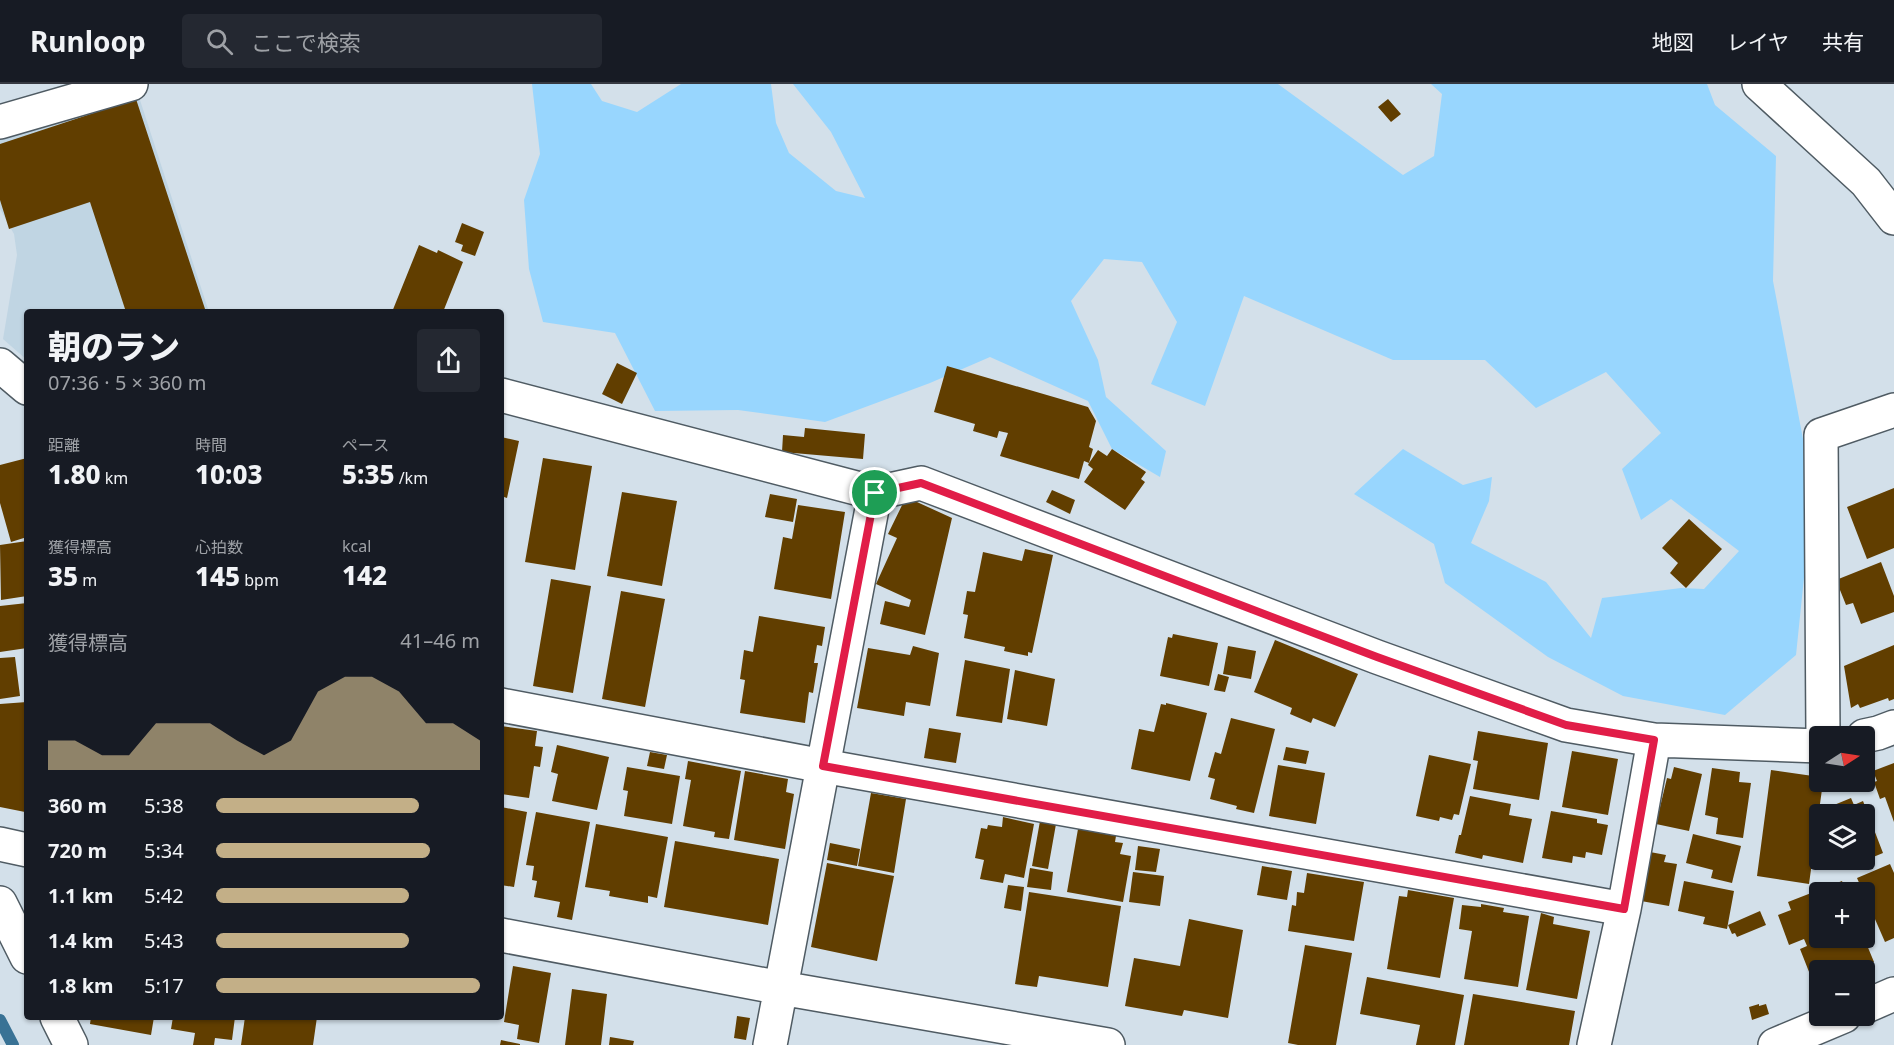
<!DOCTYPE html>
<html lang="ja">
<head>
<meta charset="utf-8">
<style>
	body { margin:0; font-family:"Noto Sans","Noto Sans JP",sans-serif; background:#242831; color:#f1f3f6; height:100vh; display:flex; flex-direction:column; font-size:22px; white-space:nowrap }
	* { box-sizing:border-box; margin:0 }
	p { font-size:20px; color:#9ea1a6 }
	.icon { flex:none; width:33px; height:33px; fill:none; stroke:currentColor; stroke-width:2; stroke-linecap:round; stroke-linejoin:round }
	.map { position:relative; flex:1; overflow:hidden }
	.side { position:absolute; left:24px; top:225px; width:480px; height:711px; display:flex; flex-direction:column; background:#171b24; border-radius:6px; box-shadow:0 2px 4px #0004 }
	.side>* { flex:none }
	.needle { width:39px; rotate:78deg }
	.fabs { position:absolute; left:1809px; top:642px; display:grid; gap:12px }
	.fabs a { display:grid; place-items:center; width:66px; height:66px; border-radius:6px; background:#171b24; box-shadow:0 2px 4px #0004; font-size:30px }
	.pin { position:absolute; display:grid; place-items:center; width:51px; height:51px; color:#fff; margin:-26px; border:3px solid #fff; border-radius:50%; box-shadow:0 2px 6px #0007 }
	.round { display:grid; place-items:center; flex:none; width:63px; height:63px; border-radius:6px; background:#242831 }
	.overview { display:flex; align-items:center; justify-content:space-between; height:102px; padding:0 24px }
	h1 { font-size:33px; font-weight:800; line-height:45px }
	.metrics { display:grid; grid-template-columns:repeat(3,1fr); gap:9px; height:102px; padding:6px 24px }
	.metrics div { display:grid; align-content:center }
	.metrics b { font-size:26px; font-weight:800 }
	.metrics small { font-size:16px; font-weight:400 }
	.metrics p { font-size:16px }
	.chart { height:168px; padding:12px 24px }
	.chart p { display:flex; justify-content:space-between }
	.chart svg { width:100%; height:108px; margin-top:6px; fill:#c3af87; opacity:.7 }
	ul { padding:0 24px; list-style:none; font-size:20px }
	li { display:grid; grid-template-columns:96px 72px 1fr; align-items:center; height:45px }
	li i { height:15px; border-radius:8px; background:#c3af87 }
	header { display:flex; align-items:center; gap:36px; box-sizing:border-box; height:84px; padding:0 30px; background:#171b24; border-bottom:2px solid #363941 }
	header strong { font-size:28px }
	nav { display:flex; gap:33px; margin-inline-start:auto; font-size:21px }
	.search { width:420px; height:54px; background:#242831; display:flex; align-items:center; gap:15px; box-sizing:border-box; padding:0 21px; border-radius:6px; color:#9ea1a6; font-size:22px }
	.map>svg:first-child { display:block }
	.built { fill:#c0d5e3 }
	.green { fill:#98d6fe }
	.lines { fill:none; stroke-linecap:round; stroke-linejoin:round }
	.stream { stroke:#397295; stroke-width:12 }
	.building { fill:#613e00 }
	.minor-casing { stroke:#4f5b63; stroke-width:36 }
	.minor { stroke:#fff; stroke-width:33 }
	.route-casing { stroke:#fff; stroke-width:12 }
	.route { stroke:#e11d48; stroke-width:8 }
</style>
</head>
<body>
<header>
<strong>Runloop</strong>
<div class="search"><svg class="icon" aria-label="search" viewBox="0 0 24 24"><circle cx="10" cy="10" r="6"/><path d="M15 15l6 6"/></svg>ここで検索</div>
<nav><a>地図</a><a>レイヤ</a><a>共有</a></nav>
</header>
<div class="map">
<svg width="1894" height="961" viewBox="0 0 1894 961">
	<rect width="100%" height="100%" fill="#d3e0ea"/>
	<path class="built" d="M138,10L209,228H27V276L3,255L17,171L14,150L0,125V51Z"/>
	<path class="green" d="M532,0H591L602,17L637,28L681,0H771L776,39L789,69L836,107L865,114L831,48L793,0H1278L1403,91L1434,72L1442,10L1431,0H1707L1715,21L1776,72L1773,197L1803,355L1808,455L1796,571L1725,631L1623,612L1548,573L1445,499L1434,460L1354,410L1403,365L1463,401L1492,393L1489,417L1471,459L1546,498L1591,554L1602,514L1681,504L1704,505L1739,467L1671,415L1641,436L1622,385L1661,349L1606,288L1536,324L1485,276H1393L1244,212L1205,322L1151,300L1177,238L1142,178L1104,175L1071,217L1098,276L1106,313L1166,367L1160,393L1112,365L1088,317L990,273L930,299L825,338L738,326L655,327L615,249L543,238L529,185L524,116L540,70Z"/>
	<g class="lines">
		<path class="stream" d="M0,936L13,961"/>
	</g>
	<path class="building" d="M136,15L206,228H126L90,118L9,145L0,116V60Z
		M1388,15L1401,30L1391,38L1378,23Z
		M462,139L484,148L475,172L461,167L463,161L455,158Z
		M419,161L437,169L438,166L463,178L443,228H392Z
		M617,279L637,289L622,320L602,310Z
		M947,282L1088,323L1096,337L1089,363L1093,365L1089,379L1098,366L1107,372L1112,365L1146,388L1141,395L1145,398L1125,426L1084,398L1093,385L1088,381L1089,379L1084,377L1079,395L1000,372L1008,349L999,347L997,354L973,347L975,340L934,328Z
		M805,344L865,350L863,375L782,368L783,351L804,353Z
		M501,353L519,357L507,414L501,412Z
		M27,374V453L11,458L0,419V381Z
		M543,374L592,382L575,486L525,478Z
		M1894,404V464L1867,475L1847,423Z
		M1052,406L1075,416L1070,430L1046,418Z
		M622,408L677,417L662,502L607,492Z
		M770,410L797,415L793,438L765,433Z
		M906,413L952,434L925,551L880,540L885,517L909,523L911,516L876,500L897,454L888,450Z
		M798,421L845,428L831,515L774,505L783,453L792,455Z
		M1689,435L1722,465L1686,504L1670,489L1678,479L1662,464Z
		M27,457V512L1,516L0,461Z
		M1025,465L1053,471L1032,569L1028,568V572L1004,567L1005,563L964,554L968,531L963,530L967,507L975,508L983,468L1022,477Z
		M1881,478L1894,512V528L1861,540L1853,519L1846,521L1836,496Z
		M551,495L591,502L573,609L533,602Z
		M621,507L665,515L645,623L602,615Z
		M27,519V564L0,568V522Z
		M759,532L825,543L822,562L817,561L814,579H818L813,609L809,608L805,639L740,629L745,596L740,595L744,566L753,568Z
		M1173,550L1218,559L1209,602L1160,592L1168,553L1172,554Z
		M1275,556L1358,590L1335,643L1313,634L1311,639L1290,630L1292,624L1254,608Z
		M1894,561V615L1889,617L1888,614L1860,624L1858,620L1851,624L1844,582Z
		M913,562L939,569L930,622L906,618L904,632L857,624L868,564L910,571Z
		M1228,562L1256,567L1251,595L1223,590Z
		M15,573L20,612L0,615V574Z
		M965,576L1010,585L1002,639L956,632Z
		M1015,586L1055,595L1047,642L1007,635Z
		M1218,590L1229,593L1225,608L1214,606Z
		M27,618V718L25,728L0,723V620Z
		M1166,619L1207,629L1190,697L1131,685L1139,645L1154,648L1161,620L1166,621Z
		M1231,634L1275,645L1254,729L1236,725L1237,722L1210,715L1215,695L1208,693L1215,668L1221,670Z
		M501,642L537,647L535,662L543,663L540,683L534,682L529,714L501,710Z
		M929,644L961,649L956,679L924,674Z
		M1478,647L1548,659L1539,716L1473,705L1478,677L1473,676Z
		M557,661L609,673L597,726L552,717L558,690L551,688Z
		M1286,663L1309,667L1306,680L1283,676Z
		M1572,667L1618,675L1608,731L1562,723Z
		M650,668L667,671L664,685L647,682Z
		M1429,671L1471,680L1459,731L1454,730L1452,736L1440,733L1439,737L1416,732Z
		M688,677L741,687L729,755L714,753L715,748L683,742L691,696L685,695Z
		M1894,679V738L1885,713L1880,715L1874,698L1877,697L1873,687Z
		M1278,681L1325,689L1316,740L1269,732Z
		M627,683L680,692L672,740L624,732L628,707L623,706Z
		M1674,683L1702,690L1689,747L1656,740L1667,694L1671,695Z
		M1712,684L1740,688L1739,698L1751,699L1743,754L1716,750L1718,734L1705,731Z
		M1771,686L1820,693V698H1823L1809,800L1757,792Z
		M745,687L788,695L786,708L794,710L785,765L734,756Z
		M871,709L906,715L894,789L858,782Z
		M1470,712L1511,720L1509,731L1532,735L1523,779L1483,771L1482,775L1455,769L1459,751H1461Z
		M1851,714L1854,721L1863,717L1883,769L1844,785L1840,776H1864V730H1831L1837,728L1834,721Z
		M501,723L527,728L514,803L501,801Z
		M1551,727L1597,735V739L1608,741L1602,771L1586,768L1585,774L1573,772L1572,779L1542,774Z
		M536,728L590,738L572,836L557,833L560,818L534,813L537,797L532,796L534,782L526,781Z
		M1003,733L1034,740L1024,794L1005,790L1003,799L980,795L984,776L975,774L981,744L987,745L988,741L1002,743Z
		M1040,737L1056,740L1048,785L1032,782Z
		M596,740L668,753L657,814L648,812V819L609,812L610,807L585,803Z
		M1078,745L1116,752L1115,758L1123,759L1120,770L1131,772L1123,818L1067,808Z
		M1693,750L1741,762L1732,799L1711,794L1713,786L1686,779Z
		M675,757L779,775L768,841L664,823Z
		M830,759L860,765L857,782L827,776Z
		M1138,762L1160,765L1156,788L1135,786Z
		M1650,768L1666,771L1664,778L1677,780L1669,822L1641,817Z
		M827,779L894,792L877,877L811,863Z
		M1890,780L1894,789V854L1885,858L1857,794Z
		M1262,782L1292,787L1287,816L1257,811Z
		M1030,784L1053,788L1051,806L1027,803Z
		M1133,788L1164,792L1160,822L1129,818Z
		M1307,789L1364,798L1354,857L1288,847L1292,821L1296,822L1297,808L1304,809Z
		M1684,797L1734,807L1727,845L1703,840L1705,833L1678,827Z
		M1842,797L1846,808H1820V854H1864L1874,878L1853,886H1820V895L1813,898L1800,865L1807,862L1804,855L1789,861L1778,831L1791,826L1788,818Z
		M1008,801L1024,803L1021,827L1004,824Z
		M1408,806L1454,814L1440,894L1387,885L1399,812L1407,813Z
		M1029,808L1121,822L1108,903L1039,892L1037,903L1015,900Z
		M1481,820L1504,824L1503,828L1529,832L1518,903L1464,895L1472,847L1459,845L1462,821L1481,823Z
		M1760,827L1766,841L1737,853L1735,849L1732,850L1728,841Z
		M1541,829L1554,833L1553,840L1590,847L1577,915L1526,906Z
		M1189,835L1243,846L1228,934L1184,926L1182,932L1125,922L1134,874L1180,882Z
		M1305,861L1352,869L1336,961H1298L1288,959Z
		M513,882L551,889L539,959L517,955L519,941L504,938Z
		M1367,893L1464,911L1455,961H1416L1420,941L1360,930Z
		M572,905L607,910L601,961H565Z
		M1473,910L1575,927L1569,961H1464Z
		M1759,920V922L1766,920L1769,930L1752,936L1749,923Z
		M737,932L750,934L746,956L734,954Z
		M91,933H154L151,951L90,940Z
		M173,933H235L232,956L215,954L214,961H193L195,949L171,945Z
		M245,933H317L313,961H241Z
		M610,953L634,957L633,961H609Z
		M501,956L520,960V961H500Z"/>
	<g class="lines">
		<g class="minor-casing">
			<path id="minor" d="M1759,0L1866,98L1894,134
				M0,38L131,0
				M0,281L27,304
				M501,311L875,409L921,399L1377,573L1566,641L1654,656L1820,662
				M501,621L823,682L1624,825
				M1823,652L1821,351L1894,326
				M1864,652L1878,649L1894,643
				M0,760L27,766
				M0,819L27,873
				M501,851L781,904L1108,961
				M1864,923L1894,910
				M57,933L71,961
				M770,961L875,409
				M1594,961L1624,825L1654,656
				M1775,961L1844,932"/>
		</g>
		<use href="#minor" class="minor"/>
	</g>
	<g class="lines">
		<g class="route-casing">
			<path id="route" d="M921,399L1377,573L1566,641L1654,656L1624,825L823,682L875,409Z"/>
		</g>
		<use href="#route" class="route"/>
	</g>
</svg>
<div class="fabs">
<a><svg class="needle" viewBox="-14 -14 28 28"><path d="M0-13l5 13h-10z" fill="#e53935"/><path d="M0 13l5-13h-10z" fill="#9ea1a6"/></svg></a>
<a><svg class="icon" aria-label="layers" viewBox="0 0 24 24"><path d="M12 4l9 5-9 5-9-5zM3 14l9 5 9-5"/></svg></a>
<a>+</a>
<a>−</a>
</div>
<div class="pin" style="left:875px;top:409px;background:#1e9e55"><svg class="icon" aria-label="arrive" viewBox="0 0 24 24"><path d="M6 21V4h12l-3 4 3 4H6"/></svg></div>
<section class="side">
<div class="overview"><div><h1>朝のラン</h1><p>07:36 · 5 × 360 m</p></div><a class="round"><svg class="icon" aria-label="share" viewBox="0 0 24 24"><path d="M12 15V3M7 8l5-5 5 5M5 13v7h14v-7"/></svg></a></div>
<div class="metrics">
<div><p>距離</p><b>1.80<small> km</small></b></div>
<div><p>時間</p><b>10:03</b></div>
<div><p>ペース</p><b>5:35<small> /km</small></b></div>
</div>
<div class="metrics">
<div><p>獲得標高</p><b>35<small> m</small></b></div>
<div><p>心拍数</p><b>145<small> bpm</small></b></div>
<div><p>kcal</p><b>142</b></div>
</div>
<div class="chart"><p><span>獲得標高</span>41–46 m</p>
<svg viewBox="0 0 160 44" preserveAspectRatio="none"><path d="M0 44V32L10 32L20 38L30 38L40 25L50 25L60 25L70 32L80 38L90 32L100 12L110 6L120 6L130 12L140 25L150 25L160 32V44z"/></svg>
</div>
<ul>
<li><b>360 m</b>5:38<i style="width:77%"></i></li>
<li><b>720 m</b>5:34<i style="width:81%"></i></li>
<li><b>1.1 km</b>5:42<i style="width:73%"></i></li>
<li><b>1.4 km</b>5:43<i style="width:73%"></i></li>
<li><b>1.8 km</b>5:17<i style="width:100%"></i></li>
</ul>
</section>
</div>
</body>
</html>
